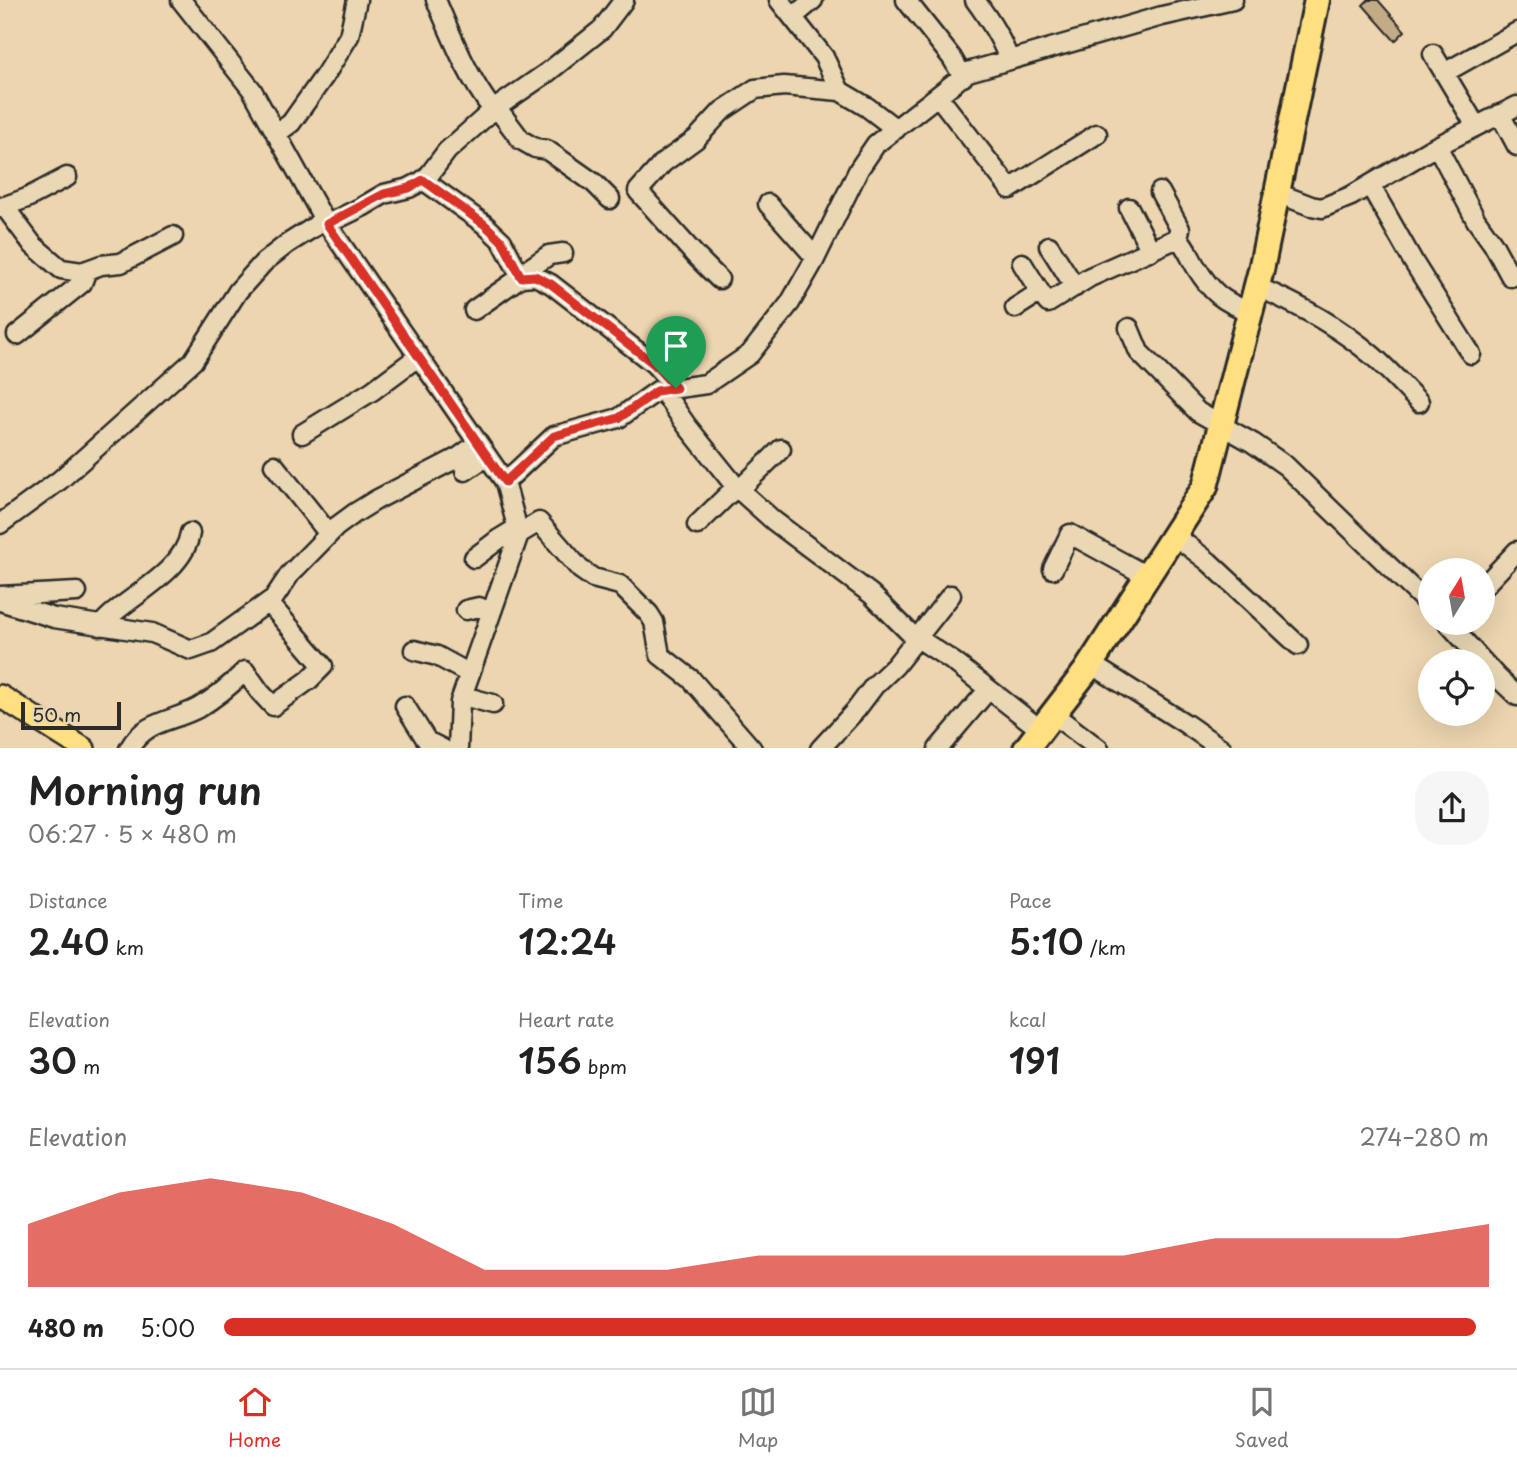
<!DOCTYPE html>
<html lang="en">
<head>
<meta charset="utf-8">
<style>
	body { margin:0; font-family:"Playpen Sans",sans-serif; background:#f6f6f6; color:#222; height:100vh; display:flex; flex-direction:column; font-size:26px; white-space:nowrap }
	* { box-sizing:border-box; margin:0 }
	p { font-size:23px; color:#767676 }
	.icon { flex:none; width:38px; height:38px; fill:none; stroke:currentColor; stroke-width:2; stroke-linecap:round; stroke-linejoin:round }
	.map { position:relative; height:748px; overflow:hidden }
	.details { display:flex; flex-direction:column; background:#fff; flex:1 }
	.details>* { flex:none }
	.needle { width:46px; rotate:11deg }
	.controls { position:absolute; left:1418px; top:558px; display:grid; gap:14px }
	.controls a { display:grid; place-items:center; width:77px; height:77px; border-radius:50%; background:#fff; box-shadow:0 7px 28px #0002; font-size:35px }
	.scale { position:absolute; left:21px; bottom:18px; width:100px; box-sizing:border-box; padding-left:7px; border:4px solid #2b2b2b; border-top:0; font-size:19px; line-height:24px; white-space:nowrap; color:#2b2b2b; -webkit-text-stroke:5px #ead8b5; paint-order:stroke }
	.pin { position:absolute; display:grid; place-items:center; width:60px; height:60px; color:#fff; margin:-72px -30px; border-radius:50% 50% 50% 0; rotate:-45deg; box-shadow:0 0 7px #0007 }
	.pin .icon { rotate:45deg }
	.round { display:grid; place-items:center; flex:none; width:74px; height:74px; border-radius:28px; background:#f6f6f6 }
	.headline { display:flex; align-items:center; justify-content:space-between; height:119px; padding:0 28px }
	h1 { font-size:38px; font-weight:600; line-height:52px }
	.figures { display:grid; grid-template-columns:repeat(3,1fr); gap:10px; height:119px; padding:7px 28px }
	.figures div { display:grid; align-content:center }
	.figures b { font-size:35px; font-weight:600 }
	.figures small { font-size:19px; font-weight:400 }
	.figures p { font-size:19px }
	.chart { height:196px; padding:14px 28px }
	.chart p { display:flex; justify-content:space-between }
	.chart svg { width:100%; height:126px; margin-top:7px; fill:#d93025; opacity:.7 }
	ul { padding:0 28px; list-style:none; font-size:23px }
	li { display:grid; grid-template-columns:112px 84px 1fr; align-items:center; height:52px }
	li i { height:18px; border-radius:9px; background:#d93025 }
	.menu { display:flex; justify-content:space-around; align-items:center; height:98px; border-top:2px solid #e0e0e0; background:#fff; font-size:19px; color:#767676 }
	.menu a { display:grid; justify-items:center; gap:4px }
	.menu .on { color:#d93025 }
	.map>svg:first-child { display:block }
	.building { fill:#c4ab87; stroke:#2b2b2b; stroke-width:2 }
	.lines { fill:none; stroke-linecap:round; stroke-linejoin:round }
	.minor-casing { stroke:#2b2b2b; stroke-width:23 }
	.major-casing { stroke:#2b2b2b; stroke-width:26 }
	.highway-casing { stroke:#2b2b2b; stroke-width:30 }
	.minor { stroke:#ead8b5; stroke-width:18 }
	.major { stroke:#ffdf80; stroke-width:21 }
	.highway { stroke:#ffdf80; stroke-width:24 }
	.route-casing { stroke:#fff; stroke-width:14 }
	.route { stroke:#d93025; stroke-width:9 }
</style>
</head>
<body>
<div class="map">
<svg width="1517" height="749" viewBox="0 0 1517 749">
	<rect width="100%" height="100%" fill="#ecd5af"/>
	<filter id="ink" filterUnits="userSpaceOnUse"><feTurbulence type="fractalNoise" baseFrequency=".0143" numOctaves="2"/><feDisplacementMap in="SourceGraphic" scale="14" xChannelSelector="R" yChannelSelector="G"/><feConvolveMatrix kernelMatrix="1 2 1 2 8 2 1 2 1" color-interpolation-filters="sRGB"/></filter>
	<g filter="url(#ink)">
		<path class="building" d="M1368,0H1378L1405,31L1395,41L1363,5Z"/>
		<g class="lines">
			<g class="minor-casing">
				<path id="minor" d="M181,0L252,90L323,218L505,482L519,534L460,702L458,749
					M779,0L824,57L840,91
					M906,0L952,58L963,77
					M975,0C989,19 1001,37 1009,60
					M793,17L813,0
					M1433,54L1476,126
					M1444,73L1517,32
					M938,96L1010,189L1097,134
					M497,108L521,140L535,148L547,150L594,183L610,199
					M493,110L548,72L602,29L624,0
					M1500,114L1517,146
					M276,134L291,123L325,75L349,36L357,0
					M1437,146L1476,220L1493,244L1511,277
					M423,180L484,224L502,241L521,277
					M1370,185L1414,263L1471,354
					M1160,192L1180,229L1178,238
					M1277,193L1311,206L1322,208L1351,196L1431,149L1517,106
					M768,204L815,257
					M4,206L33,245L61,269L82,272L101,265L121,263L173,236
					M0,208L27,198L67,177
					M1129,208L1151,251
					M327,224L362,207L384,194L409,188L426,179L447,151L493,110C468,78 452,37 436,0
					M1049,246L1075,287
					M1022,263L1040,292
					M520,275L549,255L563,253
					M719,279L696,256L638,191L663,163L696,139L722,111L755,89L784,86L840,91L867,107L896,129
					M1257,287C1298,304 1339,327 1373,356C1389,370 1404,387 1419,402
					M1015,308L1040,292L1048,303L1090,277L1178,238C1186,246 1190,257 1196,267C1212,293 1222,301 1250,312
					M474,310L521,277L535,276L551,284L654,364L676,388
					M1129,328L1139,352L1198,412L1253,443L1286,466L1430,606
					M17,335L82,283L87,270
					M662,390L687,426L736,487L774,521L871,594L910,633L954,662L1041,730
					M302,434L372,391L419,356
					M274,465L329,534
					M465,471L487,456
					M505,482L554,436L619,418L657,391L706,384L750,354L790,303L814,261L859,169L876,144L968,72L1162,16L1233,0
					M739,490L781,449
					M0,524L60,480L193,361L238,291L264,262L287,244L314,227L323,218
					M697,525L736,487
					M519,534L539,522L580,569L593,578L620,585L649,614L654,622L660,655L691,679L752,749
					M1174,535L1209,562L1298,645
					M474,558L499,539L517,528
					M1053,569L1070,534L1147,576
					M1482,588L1517,551
					M0,596L77,592
					M0,601L54,618L152,633L191,650L211,643L274,598L290,574L336,527L355,513L376,500L459,457L478,443
					M466,610L479,607L491,612
					M1448,623L1496,676L1517,696
					M100,626C105,621 110,615 116,611C140,591 185,567 190,533
					M414,650L437,656L470,674
					M1091,664L1186,724L1222,749
					M463,696L493,704
					M405,706L427,741L443,749
					M1053,714L1099,749
					M129,749C145,720 172,722 198,708C215,698 231,685 245,671L260,692L273,706L309,680L323,666L269,603
					M820,749L856,710L874,686L895,666L951,595
					M938,749L988,690"/>
			</g>
			<g class="major-casing">
				<path id="major" d="M0,696L84,749"/>
			</g>
			<g class="highway-casing">
				<path id="highway" d="M1026,749L1086,671L1205,487L1261,270L1317,0"/>
			</g>
			<use href="#minor" class="minor"/>
			<use href="#major" class="major"/>
			<use href="#highway" class="highway"/>
		</g>
	</g>
	<g class="lines" filter="url(#ink)">
		<g class="route-casing">
			<path id="route" d="M423,180L484,224L502,241L521,277L535,276L551,284L654,364L676,388L657,391L619,418L554,436L505,482L327,224L384,194L409,188Z"/>
		</g>
		<use href="#route" class="route"/>
	</g>
</svg>
<div class="controls">
<a><svg class="needle" viewBox="-14 -14 28 28"><path d="M0-13l5 13h-10z" fill="#e53935"/><path d="M0 13l5-13h-10z" fill="#767676"/></svg></a>
<a><svg class="icon" aria-label="locate" viewBox="0 0 24 24"><circle cx="12" cy="12" r="6"/><path d="M12 2v4M12 18v4M2 12h4M18 12h4"/></svg></a>
</div>
<div class="scale">50 m</div>
<div class="pin" style="left:676px;top:388px;background:#1e9e55"><svg class="icon" aria-label="arrive" viewBox="0 0 24 24"><path d="M6 21V4h12l-3 4 3 4H6"/></svg></div>
</div>
<section class="details">
<div class="headline"><div><h1>Morning run</h1><p>06:27 · 5 × 480 m</p></div><a class="round"><svg class="icon" aria-label="share" viewBox="0 0 24 24"><path d="M12 15V3M7 8l5-5 5 5M5 13v7h14v-7"/></svg></a></div>
<div class="figures">
<div><p>Distance</p><b>2.40<small> km</small></b></div>
<div><p>Time</p><b>12:24</b></div>
<div><p>Pace</p><b>5:10<small> /km</small></b></div>
</div>
<div class="figures">
<div><p>Elevation</p><b>30<small> m</small></b></div>
<div><p>Heart rate</p><b>156<small> bpm</small></b></div>
<div><p>kcal</p><b>191</b></div>
</div>
<div class="chart"><p><span>Elevation</span>274–280 m</p>
<svg viewBox="0 0 160 44" preserveAspectRatio="none"><path d="M0 44V22L10 11L20 6L30 11L40 22L50 38L60 38L70 38L80 33L90 33L100 33L110 33L120 33L130 27L140 27L150 27L160 22V44z"/></svg>
</div>
<ul>
<li><b>480 m</b>5:00<i style="width:99%"></i></li>
</ul>
</section>
<nav class="menu">
<a class="on"><svg class="icon" aria-label="home" viewBox="0 0 24 24"><path d="M3 11l9-7 9 7M6 9v11h12V9"/></svg>Home</a>
<a><svg class="icon" aria-label="map" viewBox="0 0 24 24"><path d="M3 6l6-2 6 2 6-2v14l-6 2-6-2-6 2zM9 4v14M15 6v14"/></svg>Map</a>
<a><svg class="icon" aria-label="saved" viewBox="0 0 24 24"><path d="M7 4h10v16l-5-4-5 4z"/></svg>Saved</a>
</nav>
</body>
</html>
